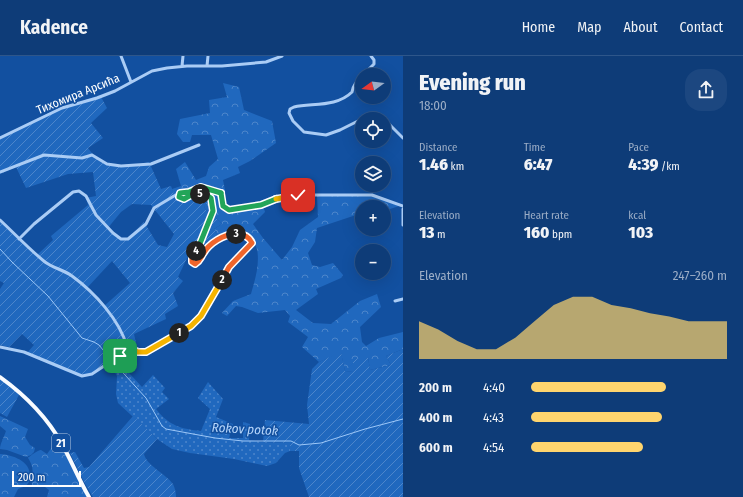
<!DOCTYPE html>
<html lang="en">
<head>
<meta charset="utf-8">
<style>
	body { margin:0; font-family:"Fira Sans Condensed",sans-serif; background:#1c4780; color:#f1f3f6; height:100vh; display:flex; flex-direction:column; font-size:15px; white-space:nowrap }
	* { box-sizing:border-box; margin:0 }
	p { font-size:13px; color:#9badc6 }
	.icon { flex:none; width:22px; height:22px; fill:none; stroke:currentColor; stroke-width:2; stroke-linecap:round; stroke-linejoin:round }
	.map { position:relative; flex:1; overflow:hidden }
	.side { display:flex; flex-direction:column; background:#0e3c78; width:340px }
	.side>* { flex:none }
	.needle { width:26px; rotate:255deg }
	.fabs { position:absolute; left:355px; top:12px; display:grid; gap:8px }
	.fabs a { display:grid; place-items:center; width:36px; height:36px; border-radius:50%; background:#0e3c78; box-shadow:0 4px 16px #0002,0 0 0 1px #2e568a; font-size:20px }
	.scale { position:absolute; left:12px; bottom:10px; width:69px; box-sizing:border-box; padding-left:4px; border:2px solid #fff; border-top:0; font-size:11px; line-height:14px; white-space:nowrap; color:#fff; -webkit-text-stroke:3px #1250a0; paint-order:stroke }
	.pin { position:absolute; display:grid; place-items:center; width:34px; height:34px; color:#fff; margin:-17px; border-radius:8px; box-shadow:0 2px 6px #0006 }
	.km { position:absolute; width:20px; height:20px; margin:-10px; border-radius:50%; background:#222; color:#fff; font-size:11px; line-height:20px; text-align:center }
	.round { display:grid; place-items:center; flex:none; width:42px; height:42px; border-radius:16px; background:#1c4780 }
	.head { display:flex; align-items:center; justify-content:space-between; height:68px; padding:0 16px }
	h1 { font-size:22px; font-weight:800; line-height:30px }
	.stats { display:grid; grid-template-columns:repeat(3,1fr); gap:6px; height:68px; padding:4px 16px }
	.stats div { display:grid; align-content:center }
	.stats b { font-size:17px; font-weight:800 }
	.stats small { font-size:11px; font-weight:400 }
	.stats p { font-size:11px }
	.chart { height:112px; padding:8px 16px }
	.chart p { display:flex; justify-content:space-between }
	.chart svg { width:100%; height:72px; margin-top:4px; fill:#ffd56e; opacity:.7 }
	ul { padding:0 16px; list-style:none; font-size:13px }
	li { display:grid; grid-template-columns:64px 48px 1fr; align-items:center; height:30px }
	li i { height:10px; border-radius:5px; background:#ffd56e }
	header { display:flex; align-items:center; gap:24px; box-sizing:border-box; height:56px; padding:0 20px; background:#0e3c78; border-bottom:1px solid #2e568a }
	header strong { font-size:19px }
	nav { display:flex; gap:22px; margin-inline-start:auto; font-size:14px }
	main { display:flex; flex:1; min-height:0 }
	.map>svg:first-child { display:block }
	.grass { fill:url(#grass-dots) }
	.forest { fill:url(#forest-crowns) }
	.garden { fill:url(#garden-furrows); fill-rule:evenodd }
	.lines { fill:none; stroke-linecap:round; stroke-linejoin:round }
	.stream { stroke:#9cc7f8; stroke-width:1 }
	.minor { stroke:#aaccf5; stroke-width:3 }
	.major { stroke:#f8fbff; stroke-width:4 }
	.split-1-casing { stroke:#fff; stroke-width:8 }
	.split-2-casing { stroke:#fff; stroke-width:8 }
	.split-3-casing { stroke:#fff; stroke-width:8 }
	.split-4-casing { stroke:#fff; stroke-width:8 }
	.split-5-casing { stroke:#fff; stroke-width:8 }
	.split-6-casing { stroke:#fff; stroke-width:8 }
	.split-7-casing { stroke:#fff; stroke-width:8 }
	.split-8-casing { stroke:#fff; stroke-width:8 }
	.split-1 { stroke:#f5b400; stroke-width:5 }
	.split-2 { stroke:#f5b400; stroke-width:5 }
	.split-3 { stroke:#f0652b; stroke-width:5 }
	.split-4 { stroke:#f0652b; stroke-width:5 }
	.split-5 { stroke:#22a559; stroke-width:5 }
	.split-6 { stroke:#22a559; stroke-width:5 }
	.split-7 { stroke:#22a559; stroke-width:5 }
	.split-8 { stroke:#f5b400; stroke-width:5 }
	.labels { text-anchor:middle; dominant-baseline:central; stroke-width:3; stroke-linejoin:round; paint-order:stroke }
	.shield { fill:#1250a0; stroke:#b8cae2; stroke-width:1 }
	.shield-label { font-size:11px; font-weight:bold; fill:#fff }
	.street-label { font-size:12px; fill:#fff; stroke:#1250a0 }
	.water-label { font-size:13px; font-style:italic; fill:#b7d6fb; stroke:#1250a0 }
</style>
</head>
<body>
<header>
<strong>Kadence</strong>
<nav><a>Home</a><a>Map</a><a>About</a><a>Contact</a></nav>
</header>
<main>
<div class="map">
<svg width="403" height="441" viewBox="0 0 403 441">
	<defs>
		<pattern id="grass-dots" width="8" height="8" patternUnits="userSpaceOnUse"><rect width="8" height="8" fill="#2068be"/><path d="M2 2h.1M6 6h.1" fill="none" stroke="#4d86cb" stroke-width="1.8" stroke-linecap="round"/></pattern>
		<pattern id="forest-crowns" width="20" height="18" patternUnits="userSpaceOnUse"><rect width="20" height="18" fill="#2068be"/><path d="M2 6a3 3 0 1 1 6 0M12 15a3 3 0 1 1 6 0" fill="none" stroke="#4d86cb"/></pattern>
		<pattern id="garden-furrows" width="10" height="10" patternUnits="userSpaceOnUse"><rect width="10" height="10" fill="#2068be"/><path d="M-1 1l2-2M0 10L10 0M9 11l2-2" fill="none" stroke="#4d86cb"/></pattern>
	</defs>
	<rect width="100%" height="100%" fill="#1250a0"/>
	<path class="grass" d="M118,305L142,331L153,319L165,332L162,336L169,343L156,353C169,370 182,373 201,375L210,353L198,342L208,326L223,343L216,361L233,368L229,382H243V366L250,368L249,384L263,386L290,387V395L285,397L276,407L267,410L234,403L190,397L172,393L157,383L118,347L116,338L117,320L113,313Z"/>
	<path class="forest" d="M223,27L239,31L244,54L272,65L276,87L250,105L238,111L240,117L223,124L225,134L221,138L224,154L235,156L263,149L265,156L253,168L263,182L282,204L292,191L300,174L318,161L317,140L370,138L402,149L384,155V151H362V157L317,172L315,186L308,197L312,209L320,211L333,207L343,219L341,222L316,233L318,238L296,254L313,267L331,268L360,245L377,238L381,251L360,271L362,286L366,290L379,282L403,276V293L386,300L391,309L370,314L368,301L353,316L345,315L341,297L319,306L302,291L308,281L288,266L290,260L285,254L258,257L242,251L236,250L227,260L222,257L233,245L251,238C255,224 260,208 257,193C255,187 250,182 246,177L234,176L219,183L214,173L222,168C216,160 209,159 204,151L208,142L174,141L172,133L181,130L176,113L185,106L196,124L206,120L209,111L218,103L211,79H192L190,86H183L177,78L180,63L210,57L209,44L227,41Z
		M0,360L28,373L25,381L30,389L35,392L34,396L31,399L26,401L7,394L0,393C0,388 4,381 6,375L0,370Z
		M58,383L87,441H47L49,434L45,431H32C31,419 36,414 28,402C30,400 38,394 41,394L47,398Z
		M0,398C13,399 31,405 30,421C29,430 25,430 18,433L14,441H0Z"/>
	<path class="garden" d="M100,39L107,52L91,67L103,82L88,92C91,96 95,101 99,104C113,112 133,110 149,106L161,133L171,130L175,141L207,131L211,139L204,151C209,159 216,160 222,168L214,173L219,183L209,190L201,200L196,196L187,202L178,221L183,225L173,237L178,250L165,258L166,263L134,278L136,287L128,292L118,305L95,316L82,320L65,315L26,298L34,289L22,278L9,291L0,289V233L4,227L0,225V165L36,200L53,184L51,180L88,149L86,142L96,140L93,116L68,118L26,132L16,111L0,118V81L53,55ZM132,148L151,149L174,178L167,191L158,189L144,166L127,184H122L107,173L121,156ZM112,205L130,227L103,251L86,233Z
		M403,293V441H309L299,412V395H290V387L263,386L265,364L309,368L307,349L312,313L319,306L341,296L345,315L353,316V303L368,301L370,314L391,309L386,300Z
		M0,322L20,337L7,361L0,357Z
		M133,360L157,383L144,398C146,409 166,418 173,428C175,432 176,437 176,441H93L84,426L70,397L75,396L84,412L89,411Z"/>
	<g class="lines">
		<path class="stream" d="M0,193L12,206L48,240L82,282L94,286L99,289L112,305
			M115,308L146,342L162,370L166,373L215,382L243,385H291L299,389L321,387L365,373L403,363"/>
		<path class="minor" d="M121,0L131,26
			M182,10L183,0
			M207,10L208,0
			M363,19L374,8V4L371,0
			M362,20C357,25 353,29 352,36C337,51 313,47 294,51L290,53L289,57L293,65L304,76L326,79L340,74L362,63
			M363,63C371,60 376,58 383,63
			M384,63L403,82
			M0,82L62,52L97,42L115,35L152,15L167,12L187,10H222L266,6L282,0
			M0,116L44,99L82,102L92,99L107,108L121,110L151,108L199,89
			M403,153V169
			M0,164C15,178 29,193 45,206C53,212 64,214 72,220C94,236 120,264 127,291
			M19,183L34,168L73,136L79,135L86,140L96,159L113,177L121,183H128L146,168L154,152L174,140L180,137L189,136L201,131L221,136L223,150L229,154L261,149L271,144L298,139H372L403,150
			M395,245L403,243
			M0,291L24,296L82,320L92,318L104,310L112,308L127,291
			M127,291L138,296H146L191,270L201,260L229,211L252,187C245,170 222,180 211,188C204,194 203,204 195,208L192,205V201L199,190L213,155L211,142L205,138L191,139L184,143L179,141L180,137"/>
		<path class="major" d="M0,321C25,339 47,361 62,388C72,406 79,424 89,441"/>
	</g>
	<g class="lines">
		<g class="split-1-casing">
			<path id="split-1" d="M120,300L127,291L138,296H146L179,277"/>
		</g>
		<g class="split-2-casing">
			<path id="split-2" d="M179,277L191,270L201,260L222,224"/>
		</g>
		<g class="split-3-casing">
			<path id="split-3" d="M222,224L229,211L252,187C249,180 243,178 236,178"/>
		</g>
		<g class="split-4-casing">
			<path id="split-4" d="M196,195L192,201V206L195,208C200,205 200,203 203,198C209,187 224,178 236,178"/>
		</g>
		<g class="split-5-casing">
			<path id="split-5" d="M196,195L199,190L213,155L211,142L205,138H200"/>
		</g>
		<g class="split-6-casing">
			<path id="split-6" d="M200,138L191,139L184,143L179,141L180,137L189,136L201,131L221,137"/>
		</g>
		<g class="split-7-casing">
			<path id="split-7" d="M221,137L223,150L229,154L261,149L276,143"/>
		</g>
		<g class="split-8-casing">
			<path id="split-8" d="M276,143L298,139"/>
		</g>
		<use href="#split-1" class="split-1"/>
		<use href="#split-2" class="split-2"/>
		<use href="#split-3" class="split-3"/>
		<use href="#split-4" class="split-4"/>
		<use href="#split-5" class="split-5"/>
		<use href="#split-6" class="split-6"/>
		<use href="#split-7" class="split-7"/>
		<use href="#split-8" class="split-8"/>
	</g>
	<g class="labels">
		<rect class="shield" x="52" y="378" width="18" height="18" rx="3"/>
		<g class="shield-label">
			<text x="61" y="387">21</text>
		</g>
		<g class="street-label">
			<text transform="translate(78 38) rotate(-22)">Тихомира Арсића</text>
		</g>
		<g class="water-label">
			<text transform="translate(245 373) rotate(3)">Rokov potok</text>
		</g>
	</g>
</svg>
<div class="fabs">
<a><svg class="needle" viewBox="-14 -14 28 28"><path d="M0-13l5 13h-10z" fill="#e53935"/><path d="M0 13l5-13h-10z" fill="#9badc6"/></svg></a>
<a><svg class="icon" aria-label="locate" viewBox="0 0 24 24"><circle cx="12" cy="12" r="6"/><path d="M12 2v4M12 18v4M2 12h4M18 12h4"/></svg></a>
<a><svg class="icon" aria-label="layers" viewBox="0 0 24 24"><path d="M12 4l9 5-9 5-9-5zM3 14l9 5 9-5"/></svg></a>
<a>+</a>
<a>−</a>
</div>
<div class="scale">200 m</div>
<div class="pin" style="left:120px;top:300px;background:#1e9e55"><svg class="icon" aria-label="arrive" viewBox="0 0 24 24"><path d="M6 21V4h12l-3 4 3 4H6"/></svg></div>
<div class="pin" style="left:298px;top:139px;background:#d93025"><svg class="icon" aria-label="check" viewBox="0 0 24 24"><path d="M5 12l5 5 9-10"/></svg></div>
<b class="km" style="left:179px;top:277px">1</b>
<b class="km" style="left:222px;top:224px">2</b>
<b class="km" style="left:236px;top:178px">3</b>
<b class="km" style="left:196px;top:195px">4</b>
<b class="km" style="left:200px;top:138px">5</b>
</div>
<section class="side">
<div class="head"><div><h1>Evening run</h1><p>18:00</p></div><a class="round"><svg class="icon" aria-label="share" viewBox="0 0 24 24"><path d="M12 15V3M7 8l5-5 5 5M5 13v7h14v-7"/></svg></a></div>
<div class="stats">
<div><p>Distance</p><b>1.46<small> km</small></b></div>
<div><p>Time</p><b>6:47</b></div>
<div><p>Pace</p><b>4:39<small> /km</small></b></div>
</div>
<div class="stats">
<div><p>Elevation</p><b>13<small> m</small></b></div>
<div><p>Heart rate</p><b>160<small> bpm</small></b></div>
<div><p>kcal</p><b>103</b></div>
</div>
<div class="chart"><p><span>Elevation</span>247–260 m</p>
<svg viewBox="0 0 160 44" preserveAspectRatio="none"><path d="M0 44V21L10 26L20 33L30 38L40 38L50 31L60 21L70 11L80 6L90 6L100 11L110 13L120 16L130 18L140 21L150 21L160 21V44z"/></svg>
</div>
<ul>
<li><b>200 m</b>4:40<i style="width:69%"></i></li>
<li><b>400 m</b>4:43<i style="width:67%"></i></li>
<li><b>600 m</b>4:54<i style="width:57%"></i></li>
</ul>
</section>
</main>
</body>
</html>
